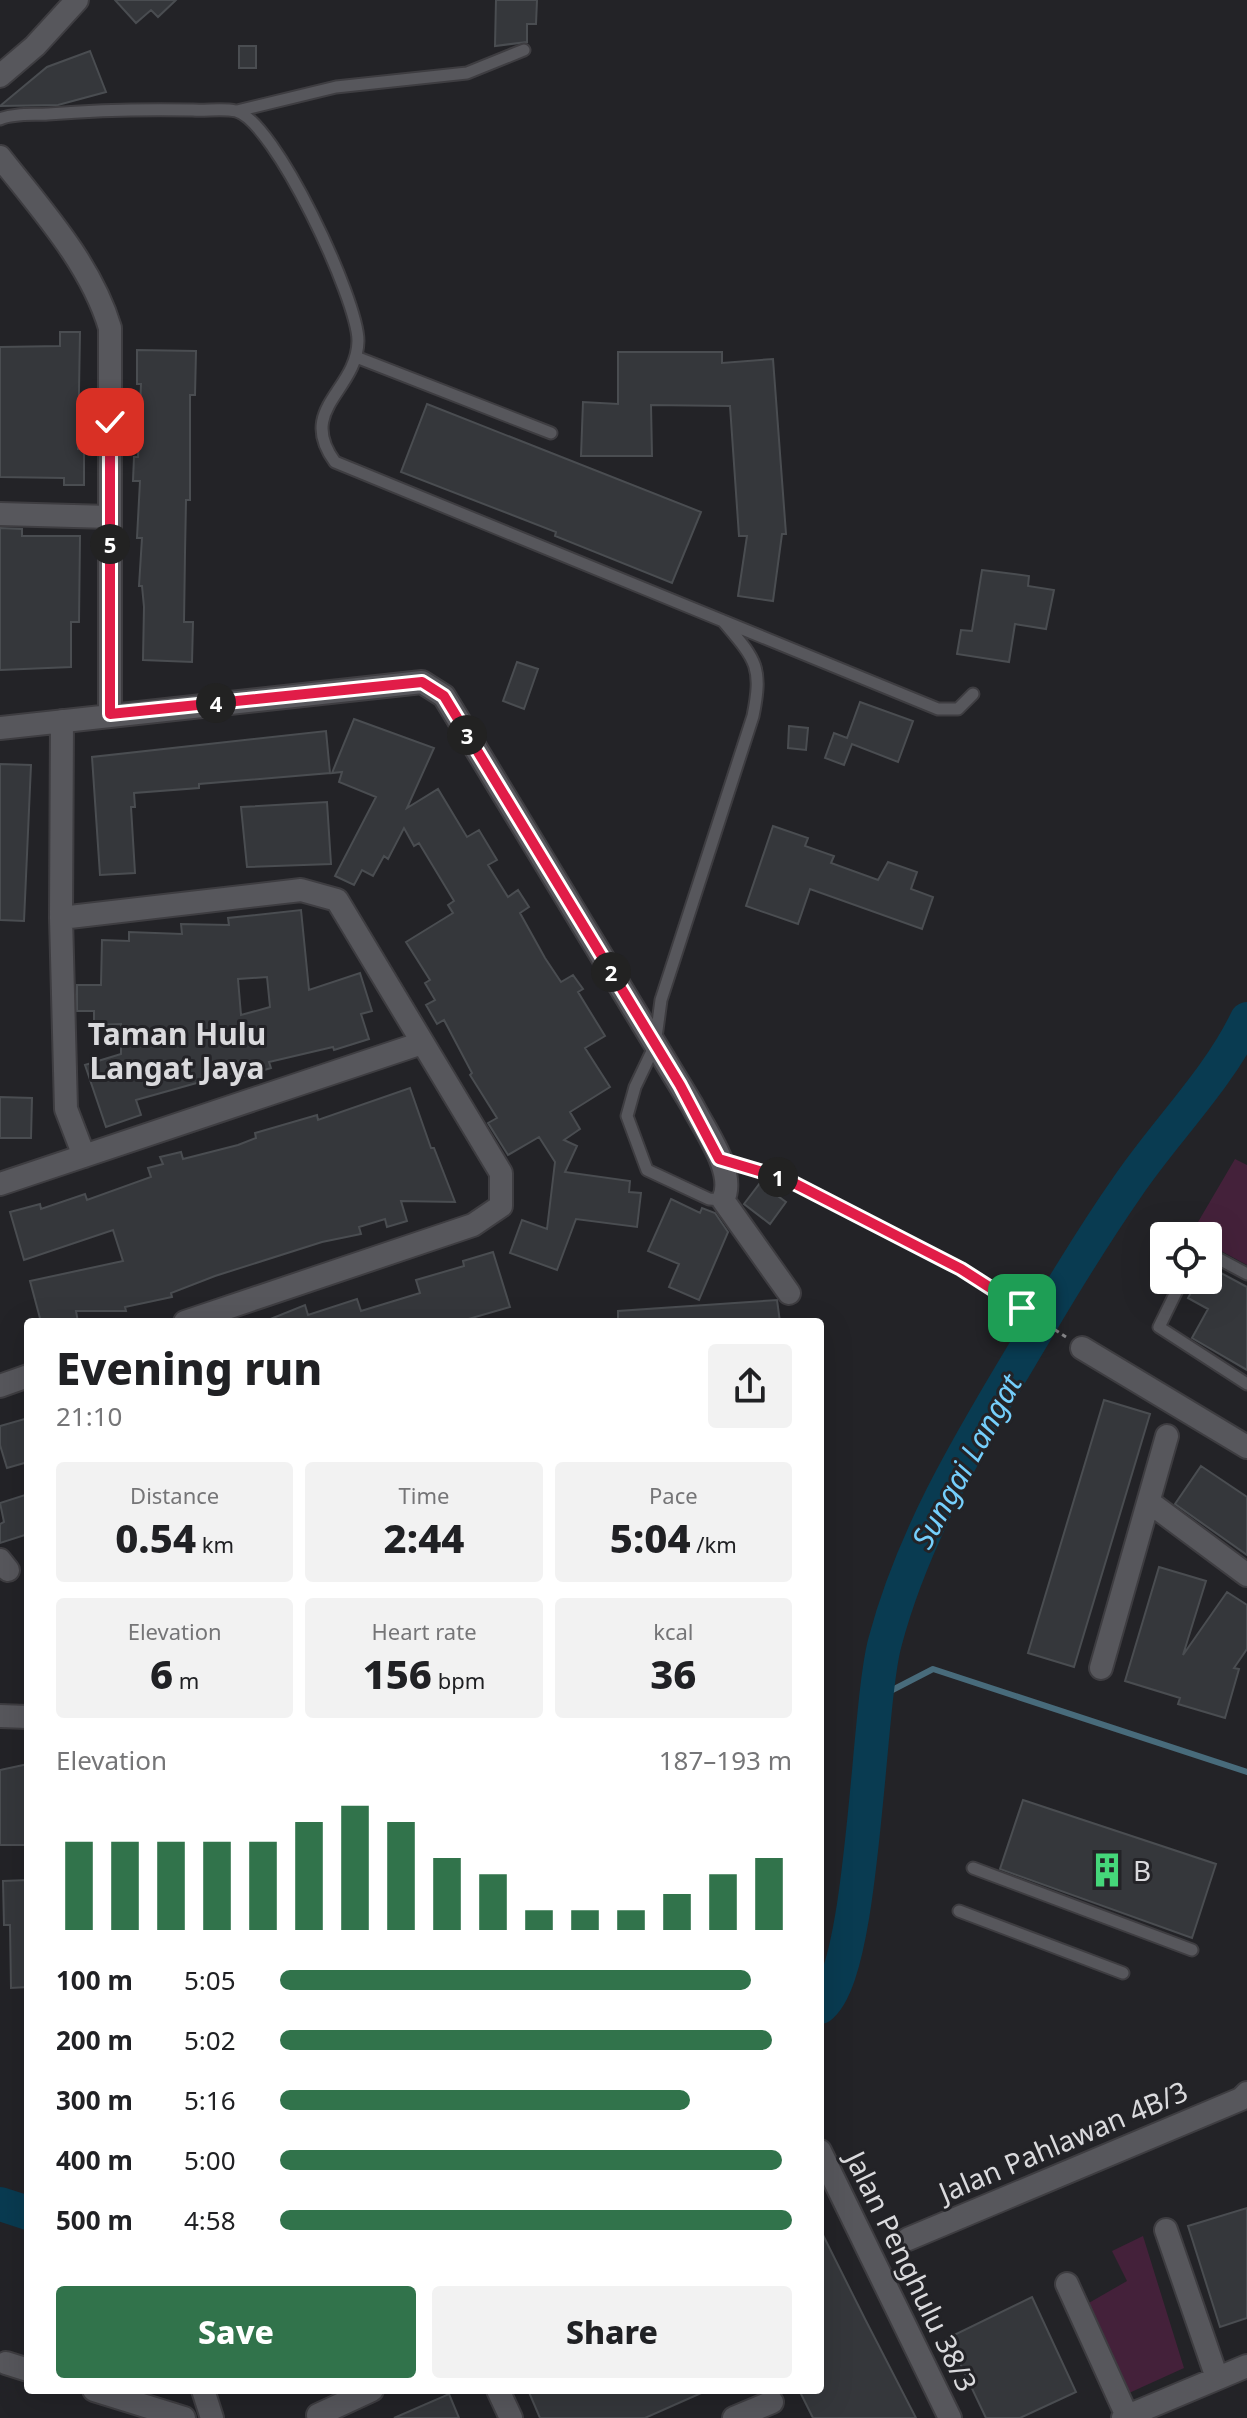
<!DOCTYPE html>
<html lang="en">
<head>
<meta charset="utf-8">
<style>
	body { margin:0; font-family:"Noto Sans",sans-serif; background:#f2f2f2; color:#202124; height:100vh; display:flex; flex-direction:column; font-size:30px; white-space:nowrap }
	* { box-sizing:border-box; margin:0 }
	p { font-size:26px; color:#757577 }
	.icon { flex:none; width:44px; height:44px; fill:none; stroke:currentColor; stroke-width:2; stroke-linecap:round; stroke-linejoin:round }
	.map { position:relative; flex:1; overflow:hidden }
	.drawer { position:absolute; left:24px; top:1318px; width:800px; height:1076px; display:flex; flex-direction:column; background:#fff; border-radius:8px; box-shadow:0 8px 32px #0002 }
	.drawer>* { flex:none }
	.controls { position:absolute; left:1150px; top:1222px; display:grid; gap:16px }
	.controls a { display:grid; place-items:center; width:72px; height:72px; border-radius:8px; background:#fff; box-shadow:0 8px 32px #0002; font-size:40px }
	.pin { position:absolute; display:grid; place-items:center; width:68px; height:68px; color:#fff; margin:-34px; border-radius:16px; box-shadow:0 4px 12px #0006 }
	.km { position:absolute; width:40px; height:40px; margin:-20px; border-radius:50%; background:#222; color:#fff; font-size:22px; line-height:40px; text-align:center }
	.round { display:grid; place-items:center; flex:none; width:84px; height:84px; border-radius:8px; background:#f2f2f2 }
	.headline { display:flex; align-items:center; justify-content:space-between; height:136px; padding:0 32px }
	h1 { font-size:44px; font-weight:800; line-height:60px }
	.metrics { display:grid; grid-template-columns:repeat(3,1fr); gap:12px; height:136px; padding:8px 32px }
	.metrics div { display:grid; align-content:center; border-radius:8px; background:#f2f2f2; text-align:center }
	.metrics b { font-size:40px; font-weight:800 }
	.metrics small { font-size:22px; font-weight:400 }
	.metrics p { font-size:22px }
	.chart { height:224px; padding:16px 32px }
	.chart p { display:flex; justify-content:space-between }
	.chart svg { width:100%; height:144px; margin-top:8px; stroke:#31734b; stroke-width:6 }
	.primary-button { display:flex; gap:16px; margin-top:auto; padding:16px 32px }
	.primary-button a { flex:1; height:92px; border-radius:8px; background:#31734b; color:#fff; font-size:32px; font-weight:800; line-height:92px; text-align:center }
	.primary-button a+a { background:#f2f2f2; color:#202124 }
	ul { padding:0 32px; list-style:none; font-size:26px }
	li { display:grid; grid-template-columns:128px 96px 1fr; align-items:center; height:60px }
	li i { height:20px; border-radius:10px; background:#31734b }
	.map>svg:first-child { display:block }
	.green { fill:#44213a }
	.lines { fill:none; stroke-linecap:round; stroke-linejoin:round }
	.stream { stroke:#486b7b; stroke-width:6 }
	.river { stroke:#093b51; stroke-width:34 }
	.building { fill:#35373b; stroke:#4a4d51; stroke-width:2; fill-rule:evenodd }
	.service-casing { stroke:#3e3d41; stroke-width:15 }
	.minor-casing { stroke:#3e3d41; stroke-width:26 }
	.secondary-casing { stroke:#3e3d41; stroke-width:26 }
	.path { stroke:#858588; stroke-width:3; stroke-dasharray:6 4; stroke-linecap:butt }
	.service { stroke:#57575c; stroke-width:11 }
	.minor { stroke:#57575c; stroke-width:22 }
	.secondary { stroke:#57575c; stroke-width:22 }
	.route-casing { stroke:#fff; stroke-width:16 }
	.route { stroke:#e11d48; stroke-width:10 }
	.labels { text-anchor:middle; dominant-baseline:central; stroke-width:6; stroke-linejoin:round; paint-order:stroke }
	.poi-label { font-size:28px; fill:#dadadd; stroke:#232327; text-anchor:start }
	.street-label { font-size:28px; fill:#dadadd; stroke:#232327 }
	.neighbourhood-label { font-size:30px; font-weight:bold; fill:#dadadd; stroke:#232327 }
	.water-label { font-size:30px; font-style:italic; fill:#75cffc; stroke:#232327 }
</style>
</head>
<body>
<div class="map">
<svg width="1247" height="2418" viewBox="0 0 1247 2418">
	<rect width="100%" height="100%" fill="#232327"/>
	<path class="green" d="M1235,1159L1247,1165V1265L1208,1244V1236L1191,1234Z
		M1143,2236L1184,2368L1129,2393L1087,2304L1127,2281L1112,2251Z"/>
	<g class="lines">
		<path class="stream" d="M873,1700L933,1669L1247,1772"/>
		<path class="river" d="M820,2007C865,1974 867,1708 885,1642C912,1540 965,1450 1019,1360C1054,1301 1089,1242 1128,1186C1166,1130 1217,1081 1247,1019
			M0,2204L28,2213"/>
	</g>
	<path class="building" d="M115,0H176L158,17L151,10L136,23Z
		M496,0H537L536,24H527V42L495,46Z
		M239,46H256V68H239Z
		M90,51L106,92L58,105L0,106L47,67Z
		M60,332H80L78,449H84V485H64V478L0,477V347L60,346Z
		M137,350L196,351L195,395H190V500H186L185,553L184,622H193L192,662L143,660L144,607L142,586H139L142,538H137L140,481H133L134,457H138L141,384H137Z
		M618,352H722V363L773,359L786,534H782L773,601L738,596L747,536H739L730,406L651,405L652,456H581L583,402L618,404Z
		M427,404L701,512L672,583L555,536L556,532L401,472Z
		M0,528L22,529V536H80L79,622H71V667L0,670Z
		M982,570L1029,576L1028,586L1054,590L1046,629L1015,624L1009,662L957,654L961,630L972,631Z
		M517,662L538,669L524,709L503,701Z
		M860,702L913,721L898,762L852,744L844,765L825,758L834,733L847,738Z
		M354,719L434,748L407,808L438,789L467,837L479,830L497,860L488,865L508,897L518,890L529,907L520,913L545,958L561,982L573,975L583,989L578,992L605,1036L585,1048L610,1087L570,1112L580,1129L564,1140L577,1146L565,1172L630,1181L629,1192L641,1193L637,1227L576,1219L557,1270L510,1253L522,1220L547,1229L555,1162L539,1137L508,1155L488,1123L497,1118L470,1075L472,1073L444,1020L437,1024L426,1005L435,1000L425,983L430,980L406,942L453,913L448,905L454,901L419,843L414,846L404,828L388,859L384,856L373,876L362,870L354,885L335,876L376,797L339,782L342,772L332,773Z
		M789,726L808,728L806,750L788,748Z
		M326,731L330,773L199,784V788L134,793L135,807H131L135,873L100,875L92,757Z
		M0,764L31,765L24,921L0,920Z
		M327,802L331,864L247,867L241,807Z
		M773,826L808,838L805,846L834,856L831,863L878,880L888,862L917,872L911,889L933,897L922,929L810,889L798,924L746,906Z
		M301,910L309,990L360,973L372,1011L361,1014L369,1039L334,1050L333,1047L269,1062L271,1068L244,1076L243,1070L136,1100L141,1115L106,1127L85,1065L121,1054V1024L94,1025V1011H77V985H101L102,940L129,941V932L182,934L181,924L229,925L228,918ZM267,977L270,1007L241,1015L238,979Z
		M410,1088L431,1148H434L455,1202L401,1201L407,1221L387,1227L385,1219L359,1227L361,1234L322,1242L215,1276L171,1293L172,1297L125,1307L126,1311H76L78,1322H41L30,1281L123,1261L113,1230L24,1260L10,1212L40,1204L41,1209L85,1194L87,1200L151,1177L148,1168L163,1164L160,1157L181,1152L183,1159L238,1145L256,1138L255,1133L317,1115L318,1120Z
		M0,1097L32,1098L31,1138H0Z
		M760,1183L786,1202L770,1224L744,1204Z
		M671,1199L700,1213L702,1208L715,1213L728,1232L699,1300L669,1287L679,1264L648,1251Z
		M493,1252L510,1307L458,1322H263L305,1305L308,1315L357,1299L361,1311L420,1293L416,1280L464,1266L463,1261Z
		M1208,1266L1247,1287V1370L1192,1338L1208,1309L1188,1298L1198,1280H1208Z
		M777,1300L780,1322H618V1311Z
		M1104,1400L1150,1414L1074,1667L1028,1653Z
		M28,1418V1462L7,1468L0,1445V1426Z
		M1201,1466L1247,1497V1555L1175,1504Z
		M28,1494V1534L0,1543V1524L4,1522L0,1503Z
		M1159,1567L1206,1581L1183,1655L1227,1592L1247,1605V1649L1234,1668L1239,1669L1225,1718L1178,1704L1180,1698L1125,1681Z
		M28,1764V1845H0V1770Z
		M1023,1800L1216,1864L1192,1938L1000,1869Z
		M28,1880V1987L11,1988L10,1925H4L3,1881Z
		M1247,2208V2318L1220,2327L1188,2226Z
		M820,2229L865,2319L916,2418H813L799,2390H820Z
		M1032,2297L1076,2392L1020,2418H986L948,2338Z
		M528,2390H708L645,2418H540Z
		M449,2394L459,2418H394Z"/>
	<g class="lines">
		<g class="service-casing">
			<path id="service" d="M237,111L336,87L467,73L524,50
				M0,119C14,113 33,115 48,114C97,110 144,109 193,110C206,111 223,108 236,111C275,121 358,300 358,341C357,391 296,409 335,462L938,709H958L973,694
				M356,357L551,433
				M723,1200L709,1199L647,1170L627,1116L635,1087L655,1045L661,1000L753,716C763,666 756,660 723,621
				M1208,1253L1247,1274
				M1182,1280L1159,1327L1247,1384
				M973,1868L1192,1950
				M959,1911L1123,1973"/>
		</g>
		<g class="minor-casing">
			<path id="minor" d="M0,157C41,209 91,264 110,328V714
				M0,514L110,517
				M62,721L61,918L66,1109L84,1156
				M0,728L422,682L444,696L692,1105C704,1129 737,1173 723,1200L789,1293
				M61,918L301,890L337,900L501,1173V1206L473,1225L185,1322
				M0,1184L422,1043
				M1082,1348L1247,1447
				M0,1386L28,1376
				M1149,1502L1247,1575
				M0,1560L8,1570
				M1101,1668L1167,1436
				M0,1716L28,1717
				M820,2151L950,2418
				M1166,2230L1217,2378
				M908,2239L1241,2099L1247,2093
				M1067,2284L1127,2416
				M6,2363L28,2370
				M94,2390L184,2418
				M203,2390L212,2418
				M498,2390L511,2418
				M318,2415L372,2390
				M734,2418L772,2402
				M1123,2418L1247,2366"/>
		</g>
		<g class="secondary-casing">
			<path id="secondary" d="M0,76L35,46L77,0"/>
		</g>
		<path class="path" d="M745,1167L786,1179L961,1269L1066,1337"/>
		<use href="#service" class="service"/>
		<use href="#minor" class="minor"/>
		<use href="#secondary" class="secondary"/>
	</g>
	<g class="lines">
		<g class="route-casing">
			<path id="route" d="M110,422V714L422,682L444,696L680,1085L719,1159L786,1179L961,1269L1022,1308"/>
		</g>
		<use href="#route" class="route"/>
	</g>
	<defs>
		<g id="building-bare" transform="scale(2.76)"><path d="M-4-6H4V6H1V3H-1V6H-4ZM-2.5-4.3h1.7v1.8h-1.7ZM.8-4.3h1.7v1.8H.8ZM-2.5-1h1.7V.8h-1.7ZM.8-1h1.7V.8H.8Z" fill="#45d77a" stroke="#232327" stroke-width="2.5" paint-order="stroke"/></g>
	</defs>
	<g fill-rule="evenodd">
		<use href="#building-bare" x="1107" y="1870"/>
	</g>
	<g class="labels">
		<g class="poi-label">
			<text x="1133" y="1870">B</text>
		</g>
		<g class="street-label">
			<text transform="translate(1063 2141) rotate(-23)">Jalan Pahlawan 4B/3</text>
			<text transform="translate(912 2271) rotate(64)">Jalan Penghulu 38/3</text>
		</g>
		<g class="neighbourhood-label">
			<text x="177" y="1033">Taman Hulu<tspan x="177" dy="34">Langat Jaya</tspan></text>
		</g>
		<g class="water-label">
			<text transform="translate(966 1461) rotate(-61)">Sungai Langat</text>
		</g>
	</g>
</svg>
<div class="controls">
<a><svg class="icon" aria-label="locate" viewBox="0 0 24 24"><circle cx="12" cy="12" r="6"/><path d="M12 2v4M12 18v4M2 12h4M18 12h4"/></svg></a>
</div>
<div class="pin" style="left:1022px;top:1308px;background:#1e9e55"><svg class="icon" aria-label="arrive" viewBox="0 0 24 24"><path d="M6 21V4h12l-3 4 3 4H6"/></svg></div>
<div class="pin" style="left:110px;top:422px;background:#d93025"><svg class="icon" aria-label="check" viewBox="0 0 24 24"><path d="M5 12l5 5 9-10"/></svg></div>
<b class="km" style="left:778px;top:1177px">1</b>
<b class="km" style="left:611px;top:972px">2</b>
<b class="km" style="left:467px;top:735px">3</b>
<b class="km" style="left:216px;top:703px">4</b>
<b class="km" style="left:110px;top:544px">5</b>
<section class="drawer">
<div class="headline"><div><h1>Evening run</h1><p>21:10</p></div><a class="round"><svg class="icon" aria-label="share" viewBox="0 0 24 24"><path d="M12 15V3M7 8l5-5 5 5M5 13v7h14v-7"/></svg></a></div>
<div class="metrics">
<div><p>Distance</p><b>0.54<small> km</small></b></div>
<div><p>Time</p><b>2:44</b></div>
<div><p>Pace</p><b>5:04<small> /km</small></b></div>
</div>
<div class="metrics">
<div><p>Elevation</p><b>6<small> m</small></b></div>
<div><p>Heart rate</p><b>156<small> bpm</small></b></div>
<div><p>kcal</p><b>36</b></div>
</div>
<div class="chart"><p><span>Elevation</span>187–193 m</p>
<svg viewBox="0 0 160 44" preserveAspectRatio="none"><path d="M5 44V17M15 44V17M25 44V17M35 44V17M45 44V17M55 44V11M65 44V6M75 44V11M85 44V22M95 44V27M105 44V38M115 44V38M125 44V38M135 44V33M145 44V27M155 44V22"/></svg>
</div>
<ul>
<li><b>100 m</b>5:05<i style="width:92%"></i></li>
<li><b>200 m</b>5:02<i style="width:96%"></i></li>
<li><b>300 m</b>5:16<i style="width:80%"></i></li>
<li><b>400 m</b>5:00<i style="width:98%"></i></li>
<li><b>500 m</b>4:58<i style="width:100%"></i></li>
</ul>
<div class="primary-button"><a>Save</a><a>Share</a></div>
</section>
</div>
</body>
</html>
